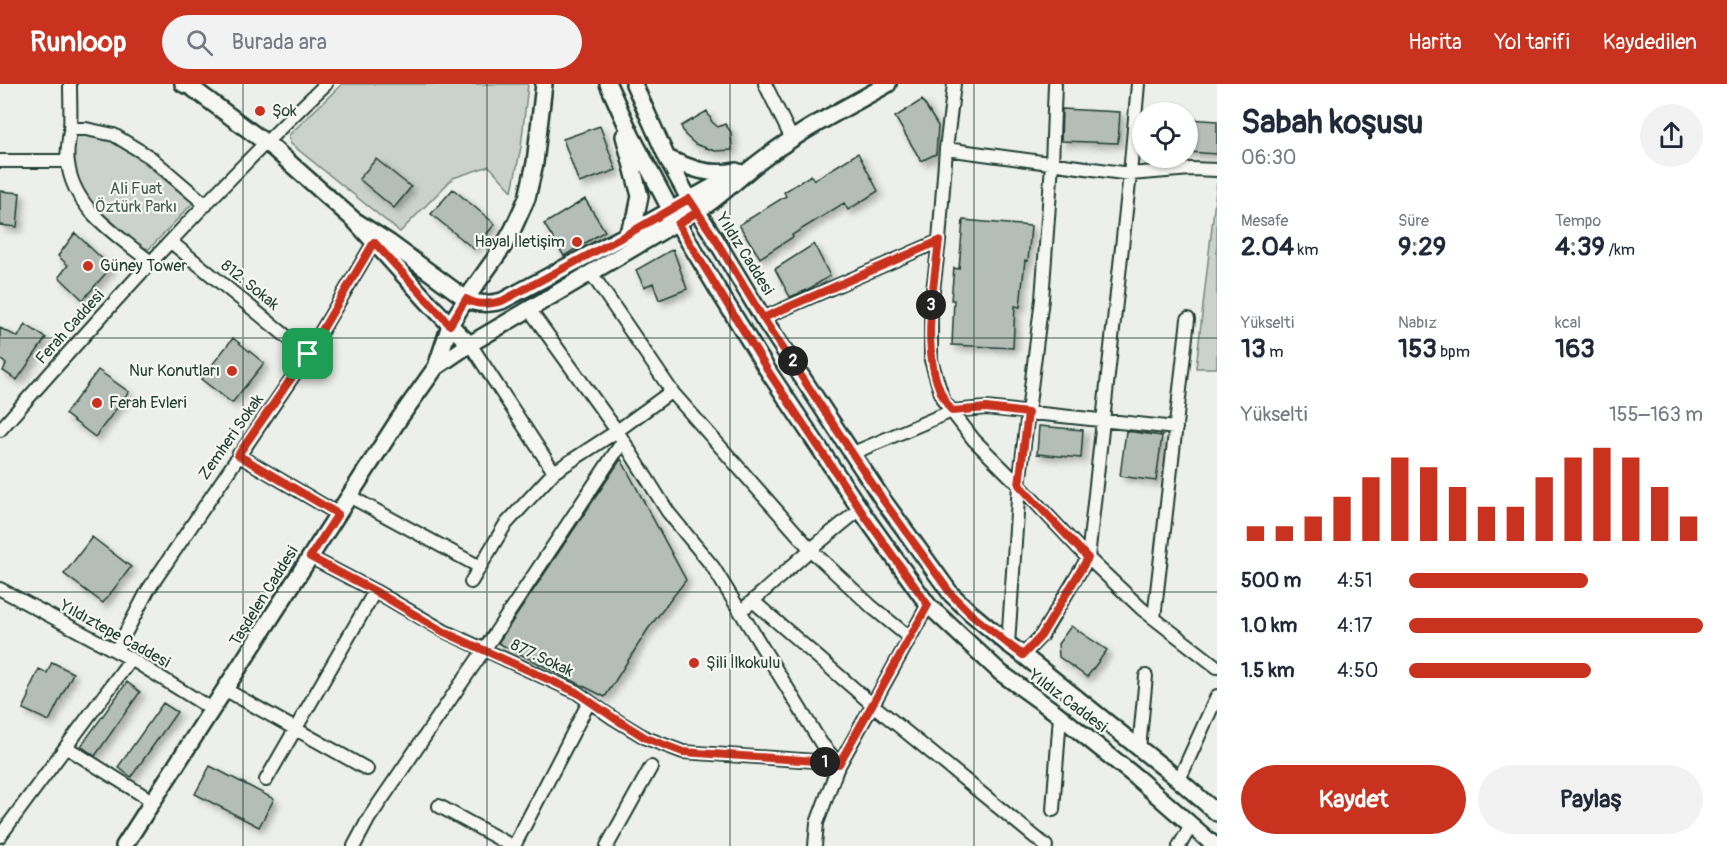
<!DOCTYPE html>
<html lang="tr">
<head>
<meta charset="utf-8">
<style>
	body { margin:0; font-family:Pangolin,sans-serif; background:#f2f2f3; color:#1f2937; height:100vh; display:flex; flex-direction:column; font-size:22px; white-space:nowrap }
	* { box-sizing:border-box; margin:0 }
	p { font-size:20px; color:#747a83 }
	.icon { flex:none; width:33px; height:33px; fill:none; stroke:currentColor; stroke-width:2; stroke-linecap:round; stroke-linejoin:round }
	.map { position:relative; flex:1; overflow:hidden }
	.panel { display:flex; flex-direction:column; background:#fff; width:510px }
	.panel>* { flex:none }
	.buttons { position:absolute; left:1132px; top:18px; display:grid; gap:12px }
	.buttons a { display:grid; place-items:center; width:66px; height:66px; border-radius:50%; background:#fff; box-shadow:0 2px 4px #0004; font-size:30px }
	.pin { position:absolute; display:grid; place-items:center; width:51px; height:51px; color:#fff; margin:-26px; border-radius:12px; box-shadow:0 3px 9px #0006 }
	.km { position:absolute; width:30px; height:30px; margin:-15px; border-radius:50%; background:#222; color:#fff; font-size:16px; line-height:30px; text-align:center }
	.round { display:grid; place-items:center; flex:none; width:63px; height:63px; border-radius:32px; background:#f2f2f3 }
	.overview { display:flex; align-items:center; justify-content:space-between; height:102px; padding:0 24px }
	h1 { font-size:33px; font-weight:800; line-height:45px }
	.figures { display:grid; grid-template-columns:repeat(3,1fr); gap:9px; height:102px; padding:6px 24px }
	.figures div { display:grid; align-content:center }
	.figures b { font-size:26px; font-weight:800 }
	.figures small { font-size:16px; font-weight:400 }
	.figures p { font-size:16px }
	.chart { height:168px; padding:12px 24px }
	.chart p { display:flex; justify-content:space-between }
	.chart svg { width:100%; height:108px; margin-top:6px; stroke:#c8321e; stroke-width:6 }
	.action { display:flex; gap:12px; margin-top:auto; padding:12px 24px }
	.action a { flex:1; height:69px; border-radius:36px; background:#c8321e; color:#fff; font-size:24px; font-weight:800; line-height:69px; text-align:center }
	.action a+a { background:#f2f2f3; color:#1f2937 }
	ul { padding:0 24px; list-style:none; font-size:20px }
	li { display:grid; grid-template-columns:96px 72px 1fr; align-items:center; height:45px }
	li i { height:15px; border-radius:8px; background:#c8321e }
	header { display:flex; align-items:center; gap:36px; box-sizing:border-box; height:84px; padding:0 30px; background:#c8321e; color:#fff }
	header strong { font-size:28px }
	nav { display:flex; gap:33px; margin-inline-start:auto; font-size:21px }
	.search { width:420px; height:54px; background:#f2f2f3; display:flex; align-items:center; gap:15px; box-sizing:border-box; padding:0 21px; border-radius:33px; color:#747a83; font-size:22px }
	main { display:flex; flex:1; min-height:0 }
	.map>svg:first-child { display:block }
	.green { fill:#cbd2cc; stroke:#758880; stroke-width:1.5 }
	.building { fill:#b4bdb8; stroke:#1f3d34; stroke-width:1.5; filter:url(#shadow) }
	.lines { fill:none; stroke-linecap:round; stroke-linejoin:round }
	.minor-casing { stroke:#1f3d34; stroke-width:16 }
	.major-casing { stroke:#1f3d34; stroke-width:20 }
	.minor { stroke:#f6f6f2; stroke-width:12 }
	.major { stroke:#f6f6f2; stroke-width:15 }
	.route-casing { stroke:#fff; stroke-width:12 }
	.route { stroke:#c8321e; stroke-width:8 }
	.grid { fill:none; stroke:#1f3d34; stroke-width:1.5; stroke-opacity:0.55 }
	.poi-dot { fill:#c8321e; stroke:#f6f6f2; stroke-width:2 }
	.labels { text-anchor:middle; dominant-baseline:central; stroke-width:4.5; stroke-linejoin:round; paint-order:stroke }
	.poi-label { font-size:16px; fill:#1f3d34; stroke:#f6f6f2; text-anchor:start }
	.park-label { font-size:16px; fill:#415b52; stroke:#f6f6f2 }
	.street-label { font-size:16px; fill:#1f3d34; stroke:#f6f6f2 }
</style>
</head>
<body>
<header>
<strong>Runloop</strong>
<div class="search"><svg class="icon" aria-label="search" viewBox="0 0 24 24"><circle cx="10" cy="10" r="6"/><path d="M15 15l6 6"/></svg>Burada ara</div>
<nav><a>Harita</a><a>Yol tarifi</a><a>Kaydedilen</a></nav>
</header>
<main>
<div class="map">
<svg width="1217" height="762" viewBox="0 0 1217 762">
	<defs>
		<filter id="shadow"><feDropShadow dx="4.5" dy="4.5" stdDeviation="3" flood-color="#0004"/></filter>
	</defs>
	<rect width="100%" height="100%" fill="#edefea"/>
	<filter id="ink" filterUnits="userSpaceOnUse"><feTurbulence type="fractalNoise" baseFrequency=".0167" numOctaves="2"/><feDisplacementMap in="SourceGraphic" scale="12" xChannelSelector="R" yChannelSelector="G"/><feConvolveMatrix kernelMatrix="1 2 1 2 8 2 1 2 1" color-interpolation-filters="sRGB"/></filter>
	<g filter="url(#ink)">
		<path class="green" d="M342,0H528L521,63L512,107L489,82L453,94L400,148L290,59L289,51Z
			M74,51H97L119,58L193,119L149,165L142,163L85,114L73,86Z
			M1217,98V284H1196Z"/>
		<path class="building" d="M922,16L938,42L936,70L921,77L895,33Z
			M1062,25L1120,28L1118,59L1061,57Z
			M707,27L712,38L718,43L725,40L731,48L732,66L715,67L695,60L685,51L681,42Z
			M1188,35L1217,37V70L1188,68Z
			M600,42L616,86L579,99L563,55Z
			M858,69L878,107L848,126L844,119L792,151L793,153L760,174L739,141L786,112L784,108L811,91L814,96Z
			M376,75L411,103L394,124L359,95Z
			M453,105L495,140L474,165L431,130Z
			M0,107L20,109L17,143L0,141Z
			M585,115L605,147L564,172L544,140Z
			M963,136L1031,142L1028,177L1025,176L1020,223L1015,222L1013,264L952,261L954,216H951L954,184L959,185Z
			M75,149L111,183L83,216L59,193L68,181L58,172Z
			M814,160L830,192L807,206L790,213L775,185Z
			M673,165L687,205L659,216L653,199L644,203L636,186Z
			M25,240L46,254L17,296L3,287L6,280L0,275V244L18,253Z
			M233,254L264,279L232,319L201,295Z
			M98,286L129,308L95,353L65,330Z
			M1039,342L1083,346L1081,374L1037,370Z
			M1126,347L1162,352L1156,397L1120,392Z
			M621,375L686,496L648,545L605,613L498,559Z
			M92,453L131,483L103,519L64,490Z
			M1071,542L1107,566L1087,593L1059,573L1058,560Z
			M52,578L73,589L49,637L23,625L29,613L30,604L39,585L47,589Z
			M127,598L140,608L95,672L81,662Z
			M163,619L177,628L131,693L118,683Z
			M210,682L274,715L259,743L195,710Z"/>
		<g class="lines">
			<g class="minor-casing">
				<path id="minor" d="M70,0C70,15 71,31 70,46C69,57 66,68 68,79C73,125 118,152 152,179
					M765,0L792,55
					M954,0L946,65L939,157L931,223V276L943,316L974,356L1019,401L1088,474L1142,525L1217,583
					M70,45H86L114,51L150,73L206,121
					M946,65L1130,90L1191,85L1217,86
					M0,77H67
					M171,158L308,270
					M591,189L673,309L813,468L872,523L910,554
					M529,225L617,347L668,428L713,483L821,659L839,680
					M763,234L939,157
					M470,260L554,388
					M0,346C105,227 211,109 326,0
					M853,369L952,327L986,324L1176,344
					M238,371L338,430
					M349,412L480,483
					M310,473L375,507L444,547L576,608L613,634L646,654L683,668L816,677L839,680
					M471,498L505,441L554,388L617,347L672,307
					M0,505L131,575L213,626
					M753,517L873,621L1046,762
					M747,522L810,466L860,425
					M1154,534L1188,235
					M1008,560L1019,401L1042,215L1052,80L1055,0
					M116,567L148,506L308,270L374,158
					M1023,571L1041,552L1088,474L1130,90L1138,0
					M226,606L367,685
					M66,663L152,717
					M1139,665L1146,592
					M266,696L375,507
					M1179,696L1217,612
					M439,722L512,762
					M1053,726L1060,632
					M0,752L131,575
					M354,762L369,734L484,566L623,357
					M514,762L589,618
					M607,762L651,683
					M815,762L817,739L837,685L928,521
					M1179,762L1191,742"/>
			</g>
			<g class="major-casing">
				<path id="major" d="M183,0L191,3L274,65L354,136L428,218L459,250L470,260
					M544,0L535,79L527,114L513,145L503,163L466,215L450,241L436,283L470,260L708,120C726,107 741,92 758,79C797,48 844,25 888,0
					M608,0L632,53L678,140L718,206L770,290L864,431L928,521L1001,589L1055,628L1136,693L1215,762
					M634,0L667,74L689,115L714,153L763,234L883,416L951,510L971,529L1008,560L1023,571L1179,696L1217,729
					M624,52L640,112L636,132L626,151
					M667,74C692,85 709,92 736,87
					M354,136L390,159L466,215C478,221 489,220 502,217L626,151L739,88
					M124,762L399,335L436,283"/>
			</g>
			<use href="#minor" class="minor"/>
			<use href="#major" class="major"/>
		</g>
	</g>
	<g class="lines" filter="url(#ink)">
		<g class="route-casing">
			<path id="route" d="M308,270L238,371L338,430L310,473L375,507L444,548L576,608L614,634L646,654L683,668L816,677L839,680L928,521L864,431L770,290L678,140L697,128L714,153L763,234L883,416L951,510L971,530L1008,560L1023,571L1041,552L1088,474L1019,401L1028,329L986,324L952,327C917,283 933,209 939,157L763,234L714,153L689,115L626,151L502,217C489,220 478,222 466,215L450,241L374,158L308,270"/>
		</g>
		<use href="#route" class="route"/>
	</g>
	<path class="grid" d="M243,0V762M487,0V762M730,0V762M974,0V762M0,254H1217M0,508H1217"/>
	<g class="poi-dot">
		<circle cx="260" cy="27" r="6"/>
		<circle cx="577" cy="158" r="6"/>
		<circle cx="88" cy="182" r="6"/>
		<circle cx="232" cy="287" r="6"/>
		<circle cx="97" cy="319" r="6"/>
		<circle cx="694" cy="579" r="6"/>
	</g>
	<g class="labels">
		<g class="poi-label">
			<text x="272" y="27">Şok</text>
			<text x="565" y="158" text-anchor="end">Hayal İletişim</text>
			<text x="100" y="182">Güney Tower</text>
			<text x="220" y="287" text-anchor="end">Nur Konutları</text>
			<text x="109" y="319">Ferah Evleri</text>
			<text x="706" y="579">Şili İlkokulu</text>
		</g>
		<g class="park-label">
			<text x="136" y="105">Ali Fuat<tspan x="136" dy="18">Öztürk Parkı</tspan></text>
		</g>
		<g class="street-label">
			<text transform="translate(745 170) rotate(58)">Yıldız Caddesi</text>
			<text transform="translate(250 201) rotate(39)">812. Sokak</text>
			<text transform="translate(70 243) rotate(-48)">Ferah Caddesi</text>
			<text transform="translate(231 353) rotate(-55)">Zemheri Sokak</text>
			<text transform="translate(264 512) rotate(-58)">Taşdelen Caddesi</text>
			<text transform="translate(115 550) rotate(29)">Yıldıztepe Caddesi</text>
			<text transform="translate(542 574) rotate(25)">877.Sokak</text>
			<text transform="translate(1068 617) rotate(37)">Yıldız Caddesi</text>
		</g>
	</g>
</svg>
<div class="buttons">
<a><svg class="icon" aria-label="locate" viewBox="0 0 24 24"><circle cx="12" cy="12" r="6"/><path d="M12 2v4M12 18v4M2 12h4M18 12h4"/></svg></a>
</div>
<div class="pin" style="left:308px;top:270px;background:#1e9e55"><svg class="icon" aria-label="arrive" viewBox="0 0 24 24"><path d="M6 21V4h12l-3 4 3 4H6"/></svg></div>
<b class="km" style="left:825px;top:678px">1</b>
<b class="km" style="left:793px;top:277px">2</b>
<b class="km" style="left:931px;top:221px">3</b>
</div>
<section class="panel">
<div class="overview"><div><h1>Sabah koşusu</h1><p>06:30</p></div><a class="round"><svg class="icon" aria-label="share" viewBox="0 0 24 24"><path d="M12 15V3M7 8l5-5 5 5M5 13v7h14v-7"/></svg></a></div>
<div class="figures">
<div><p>Mesafe</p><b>2.04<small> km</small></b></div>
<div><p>Süre</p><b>9:29</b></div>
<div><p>Tempo</p><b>4:39<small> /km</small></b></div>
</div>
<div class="figures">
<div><p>Yükselti</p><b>13<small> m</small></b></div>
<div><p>Nabız</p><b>153<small> bpm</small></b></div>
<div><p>kcal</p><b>163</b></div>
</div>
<div class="chart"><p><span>Yükselti</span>155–163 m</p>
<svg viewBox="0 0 160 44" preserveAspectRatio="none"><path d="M5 44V38M15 44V38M25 44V34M35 44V26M45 44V18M55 44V10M65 44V14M75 44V22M85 44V30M95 44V30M105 44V18M115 44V10M125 44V6M135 44V10M145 44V22M155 44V34"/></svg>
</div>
<ul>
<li><b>500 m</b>4:51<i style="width:61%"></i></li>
<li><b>1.0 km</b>4:17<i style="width:100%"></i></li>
<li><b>1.5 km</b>4:50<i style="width:62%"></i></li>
</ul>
<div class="action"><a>Kaydet</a><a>Paylaş</a></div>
</section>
</main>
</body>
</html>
